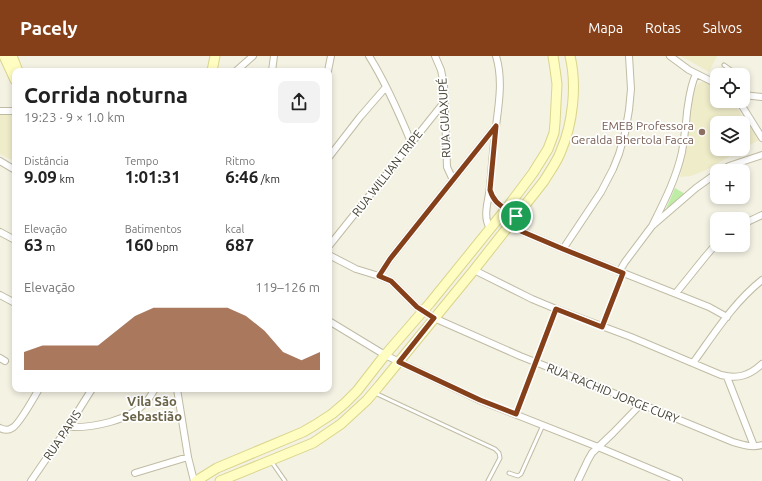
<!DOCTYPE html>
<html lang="pt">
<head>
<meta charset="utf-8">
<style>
	body { margin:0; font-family:Ubuntu,sans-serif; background:#f2f2f2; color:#222; height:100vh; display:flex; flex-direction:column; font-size:15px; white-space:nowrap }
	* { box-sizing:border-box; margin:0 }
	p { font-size:13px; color:#767676 }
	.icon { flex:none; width:22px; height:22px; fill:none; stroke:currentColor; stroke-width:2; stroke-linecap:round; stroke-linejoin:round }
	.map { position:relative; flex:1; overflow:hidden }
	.panel { position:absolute; left:12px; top:12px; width:320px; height:324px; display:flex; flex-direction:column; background:#fff; border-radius:8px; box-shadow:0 2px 6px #0003 }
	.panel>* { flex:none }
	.controls { position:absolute; left:710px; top:12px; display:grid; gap:8px }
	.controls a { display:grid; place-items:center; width:40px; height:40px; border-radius:8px; background:#fff; box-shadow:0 2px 6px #0003; font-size:20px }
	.pin { position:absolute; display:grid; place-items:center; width:34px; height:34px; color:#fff; margin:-17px; border:2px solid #fff; border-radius:50%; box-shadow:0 1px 4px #0007 }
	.round { display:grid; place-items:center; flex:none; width:42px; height:42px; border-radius:8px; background:#f2f2f2 }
	.head { display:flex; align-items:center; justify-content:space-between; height:68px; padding:0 12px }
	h1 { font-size:22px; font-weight:700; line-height:30px }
	.figures { display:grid; grid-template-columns:repeat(3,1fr); gap:6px; height:68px; padding:4px 12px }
	.figures div { display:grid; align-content:center }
	.figures b { font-size:17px; font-weight:700 }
	.figures small { font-size:11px; font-weight:400 }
	.figures p { font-size:11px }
	.chart { height:112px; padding:8px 12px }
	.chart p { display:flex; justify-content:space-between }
	.chart svg { width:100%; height:72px; margin-top:4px; fill:#854019; opacity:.7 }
	header { display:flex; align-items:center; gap:24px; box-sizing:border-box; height:56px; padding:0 20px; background:#854019; color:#fff }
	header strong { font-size:19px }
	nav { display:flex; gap:22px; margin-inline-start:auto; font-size:14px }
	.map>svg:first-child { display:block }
	.education { fill:#efecca; fill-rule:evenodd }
	.green { fill:#beeda6 }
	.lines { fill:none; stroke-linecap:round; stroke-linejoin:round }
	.lane-casing { stroke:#c0bca4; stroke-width:5 }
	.street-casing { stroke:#c0bca4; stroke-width:8 }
	.secondary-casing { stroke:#d9d58c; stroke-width:11 }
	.path { stroke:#c3bc94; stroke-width:1; stroke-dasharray:2 2; stroke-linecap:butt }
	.lane { stroke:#fff; stroke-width:3 }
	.street { stroke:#fff; stroke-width:6 }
	.secondary { stroke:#fffdc1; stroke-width:9 }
	.route-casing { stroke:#fff; stroke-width:8 }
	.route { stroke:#854019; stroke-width:5 }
	.education-dot { fill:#8d6e63; stroke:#fff; stroke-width:1.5 }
	.labels { text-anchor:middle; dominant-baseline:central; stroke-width:3.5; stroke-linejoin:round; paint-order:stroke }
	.street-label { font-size:12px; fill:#464232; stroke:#fff }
	.education-label { font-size:12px; fill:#785e54; stroke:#fff; text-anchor:end }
	.neighbourhood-label { font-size:13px; font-weight:bold; fill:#6a6348; stroke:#fff }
</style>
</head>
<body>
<header>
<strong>Pacely</strong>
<nav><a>Mapa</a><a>Rotas</a><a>Salvos</a></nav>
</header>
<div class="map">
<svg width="762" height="425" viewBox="0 0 762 425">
	<rect width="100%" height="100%" fill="#f4f2e3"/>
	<path class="education" d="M681,0H717L709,16Z
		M705,25L717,32V45H732L759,84L704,115L691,120L680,121L694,34L699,27ZM717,67H743V93H717Z
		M0,57H15V106L0,98Z"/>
	<path class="green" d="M675,132L685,138L666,153Z"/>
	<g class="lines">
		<g class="lane-casing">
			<path id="lane" d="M724,9L738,19
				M743,22L745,27L744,39
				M375,337L495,393L499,397L500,402L488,425
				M271,405L285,425
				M509,417L518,420L521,418L543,369"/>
		</g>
		<g class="street-casing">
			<path id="street" d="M369,0C386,27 399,57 411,86
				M435,0L441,14L444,29L447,111L453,124
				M670,0L689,14L717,28
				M236,15L253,0
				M272,15L274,0
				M328,15L331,0
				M743,39L762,41
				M739,45L762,82
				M0,55H15
				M329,101L360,61L386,31
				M0,105L15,114
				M720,115L729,110L762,99
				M490,135C493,144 498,148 506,153
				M743,168L762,159
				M509,170L563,193L709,251L727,261
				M652,170C664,146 676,123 682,96C684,83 686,70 687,56C689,43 690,30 696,18
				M490,172C482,160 489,144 490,130C492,110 493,90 496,70C499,47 503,23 496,0
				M0,176L15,184
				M329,190L445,45
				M563,193L601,136L613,113L619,98L625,77L629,54L631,33L629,0
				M329,199L356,213L379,220L391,225L417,251L434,262L520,300L641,348L733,386C743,389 752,392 762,389
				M474,214L532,243L556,253L631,281L721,319C738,323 749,320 762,308
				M619,216L625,206L652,170L696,132L717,117
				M379,220L390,203L496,70
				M676,237L705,201L717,187
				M0,239L15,247
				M329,265L385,299L479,344L598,391L679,425
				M0,302L5,305
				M693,307C714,278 734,246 762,224
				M727,321L754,390
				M177,333L188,401L194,425
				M68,371C93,372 129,365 146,346C150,342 152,337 155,333
				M0,372C4,374 8,375 12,372C19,369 34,341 39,333
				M135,417L188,401
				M31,425L68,371L92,333
				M578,425L588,404L592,397L613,377L641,348"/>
		</g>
		<g class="secondary-casing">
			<path id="secondary" d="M4,0L15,24
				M12,0L18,15
				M212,15L215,0
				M196,425L217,412L303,376L315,369L332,358L345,347L357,335L385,299L430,247L506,153L533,117L548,93L554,77L555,67L557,28L555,13L553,0
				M220,425L313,387L341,368L367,344L379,330L474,214L544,125C550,115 557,106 561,95C573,67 577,29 570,0"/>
		</g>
		<path class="path" d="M605,264L621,223
			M538,300L555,258
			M518,352L533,312"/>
		<use href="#lane" class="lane"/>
		<use href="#street" class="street"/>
		<use href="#secondary" class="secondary"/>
	</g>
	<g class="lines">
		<g class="route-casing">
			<path id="route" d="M496,70L490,134C495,150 504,150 516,160L509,170L563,193L623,217L602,271L556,253L516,358L480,344L399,306L434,262L417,251L391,225L379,220L390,203Z"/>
		</g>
		<use href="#route" class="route"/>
	</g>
	<circle class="education-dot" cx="702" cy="76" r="4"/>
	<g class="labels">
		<g class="street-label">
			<text transform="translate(444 62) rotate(-93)">RUA GUAXUPÉ</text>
			<text transform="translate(387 117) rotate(-52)">RUA WILLIAN TRIPE</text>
			<text transform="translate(613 337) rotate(22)">RUA RACHID JORGE CURY</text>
			<text transform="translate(62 379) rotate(-56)">RUA PARIS</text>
		</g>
		<g class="education-label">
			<text x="694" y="69">EMEB Professora<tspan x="694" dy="14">Geralda Bhertola Facca</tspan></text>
		</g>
		<g class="neighbourhood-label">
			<text x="152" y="345">Vila São<tspan x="152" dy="15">Sebastião</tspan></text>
		</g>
	</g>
</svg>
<div class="controls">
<a><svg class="icon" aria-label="locate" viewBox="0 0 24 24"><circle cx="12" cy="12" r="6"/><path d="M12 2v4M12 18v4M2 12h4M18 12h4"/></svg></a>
<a><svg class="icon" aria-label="layers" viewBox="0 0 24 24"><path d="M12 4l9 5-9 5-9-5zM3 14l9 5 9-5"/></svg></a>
<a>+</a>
<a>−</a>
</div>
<div class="pin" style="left:516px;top:160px;background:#1e9e55"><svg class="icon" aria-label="arrive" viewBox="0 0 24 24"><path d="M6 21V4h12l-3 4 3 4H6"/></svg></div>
<section class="panel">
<div class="head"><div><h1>Corrida noturna</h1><p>19:23 · 9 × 1.0 km</p></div><a class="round"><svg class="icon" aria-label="share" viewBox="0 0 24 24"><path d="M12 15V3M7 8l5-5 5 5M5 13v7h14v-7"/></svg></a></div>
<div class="figures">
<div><p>Distância</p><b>9.09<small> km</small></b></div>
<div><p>Tempo</p><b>1:01:31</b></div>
<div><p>Ritmo</p><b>6:46<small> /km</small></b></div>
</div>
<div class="figures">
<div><p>Elevação</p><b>63<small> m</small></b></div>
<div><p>Batimentos</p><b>160<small> bpm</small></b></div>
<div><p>kcal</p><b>687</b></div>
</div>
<div class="chart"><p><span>Elevação</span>119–126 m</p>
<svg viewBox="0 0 160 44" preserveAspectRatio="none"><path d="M0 44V33L10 29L20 29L30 29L40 29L50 20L60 11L70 6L80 6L90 6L100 6L110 6L120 11L130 20L140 33L150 38L160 33V44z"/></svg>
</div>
</section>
</div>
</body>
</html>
